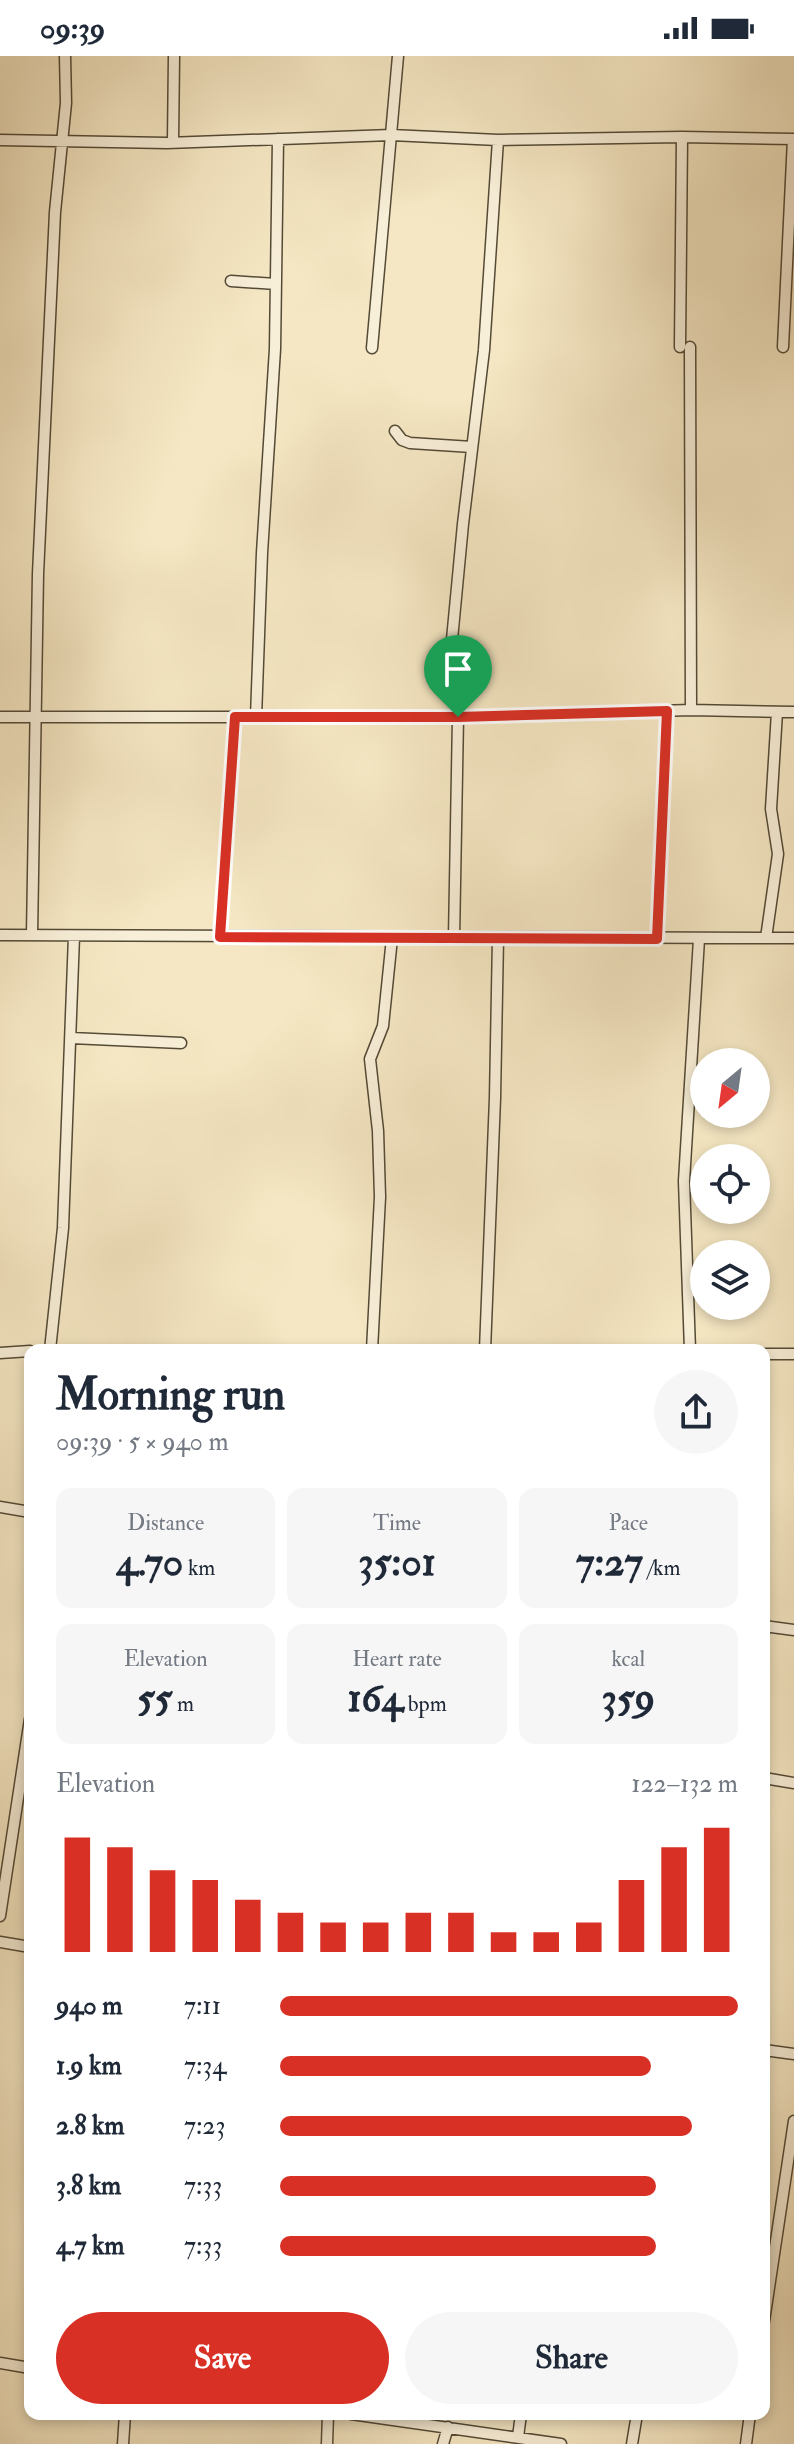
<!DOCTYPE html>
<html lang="en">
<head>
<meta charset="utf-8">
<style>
	body { margin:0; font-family:"IM FELL Double Pica",serif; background:#f6f6f7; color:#1f2937; height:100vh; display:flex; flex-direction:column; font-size:30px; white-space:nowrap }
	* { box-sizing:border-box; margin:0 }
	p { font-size:26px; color:#747a83 }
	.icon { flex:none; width:44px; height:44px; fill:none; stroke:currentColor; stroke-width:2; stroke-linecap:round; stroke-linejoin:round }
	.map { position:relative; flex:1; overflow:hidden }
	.drawer { position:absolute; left:24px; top:1288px; width:746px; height:1076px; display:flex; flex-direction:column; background:#fff; border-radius:16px; box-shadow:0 4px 12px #0003 }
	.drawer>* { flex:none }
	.needle { width:52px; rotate:209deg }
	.buttons { position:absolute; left:690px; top:992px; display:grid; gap:16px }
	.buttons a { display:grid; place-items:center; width:80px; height:80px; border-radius:50%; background:#fff; box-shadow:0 4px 12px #0003; font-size:40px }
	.pin { position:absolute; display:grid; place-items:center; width:68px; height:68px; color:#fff; margin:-82px -34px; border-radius:50% 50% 50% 0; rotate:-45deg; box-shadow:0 0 8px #0007 }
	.pin .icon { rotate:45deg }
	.round { display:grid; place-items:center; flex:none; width:84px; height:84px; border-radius:42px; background:#f6f6f7 }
	.summary { display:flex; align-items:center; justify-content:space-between; height:136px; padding:0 32px }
	h1 { font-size:44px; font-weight:800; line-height:60px }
	.stats { display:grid; grid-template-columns:repeat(3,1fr); gap:12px; height:136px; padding:8px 32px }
	.stats div { display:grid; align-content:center; border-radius:16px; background:#f6f6f7; text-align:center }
	.stats b { font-size:40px; font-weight:800 }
	.stats small { font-size:22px; font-weight:400 }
	.stats p { font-size:22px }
	.chart { height:224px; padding:16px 32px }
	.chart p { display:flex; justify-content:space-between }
	.chart svg { width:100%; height:144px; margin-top:8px; stroke:#d93025; stroke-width:6 }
	.button { display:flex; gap:16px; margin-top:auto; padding:16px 32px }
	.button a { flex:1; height:92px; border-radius:48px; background:#d93025; color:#fff; font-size:32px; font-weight:800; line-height:92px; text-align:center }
	.button a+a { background:#f6f6f7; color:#1f2937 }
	ul { padding:0 32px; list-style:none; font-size:26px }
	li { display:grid; grid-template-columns:128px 96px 1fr; align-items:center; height:60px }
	li i { height:20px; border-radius:10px; background:#d93025 }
	.status { display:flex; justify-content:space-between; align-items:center; height:56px; padding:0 40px; background:#fff; direction:ltr }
	.status svg { height:22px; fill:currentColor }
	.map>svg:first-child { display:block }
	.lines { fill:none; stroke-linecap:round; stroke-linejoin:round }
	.minor-casing { stroke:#544a37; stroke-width:13 }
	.minor { stroke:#f8efd8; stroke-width:10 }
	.route-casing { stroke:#fff; stroke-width:16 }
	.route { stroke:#d93025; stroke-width:10 }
</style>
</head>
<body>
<div class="status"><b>09:39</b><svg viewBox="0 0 49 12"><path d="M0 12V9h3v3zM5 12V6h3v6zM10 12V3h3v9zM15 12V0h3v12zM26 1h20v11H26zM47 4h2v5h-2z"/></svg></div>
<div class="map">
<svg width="794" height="2388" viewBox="0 0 794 2388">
	<rect width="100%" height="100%" fill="#f5e7c3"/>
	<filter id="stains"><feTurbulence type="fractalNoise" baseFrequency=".0025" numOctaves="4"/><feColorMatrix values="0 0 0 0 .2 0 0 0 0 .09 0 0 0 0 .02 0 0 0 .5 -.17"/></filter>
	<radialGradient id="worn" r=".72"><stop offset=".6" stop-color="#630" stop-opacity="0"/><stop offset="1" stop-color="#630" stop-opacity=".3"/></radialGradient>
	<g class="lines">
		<g class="minor-casing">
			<path id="minor" d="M0,84L167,87L391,79L498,84L682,81L794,83
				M173,86L174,0
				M231,225L276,228
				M680,291L682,81
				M690,291L691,654
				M783,291L793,83
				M372,292L398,0
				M395,375L402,384L410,387L472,391
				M0,661H458L691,654L794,656
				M256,661L262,497L275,293L278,83
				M0,879L794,882
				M32,879L38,518L55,156L66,47L65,0
				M220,881L235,661
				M454,882L458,661L451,594L463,468L484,294L498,84
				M766,882L778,798L771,753L777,656
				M657,883L667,655
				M71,982L181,987
				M50,1294L63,1172L74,880
				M372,1294L380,1141L378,1075L370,1003L383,970L392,882
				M485,1294L495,1042L498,882
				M690,1294L684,1125L699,883
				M0,1297L30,1295
				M764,1298H794
				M0,1451L30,1456
				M764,1570L794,1574
				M764,1722L794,1727
				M0,1860L30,1663
				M0,1886L30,1891
				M764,1994L794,1998
				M764,2265L794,2065
				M0,2307L30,2312
				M351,2358L561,2388
				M518,2381L521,2358
				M123,2388L125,2358
				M327,2388L328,2358
				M443,2388L448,2371
				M632,2388L637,2358
				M746,2388L750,2358"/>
		</g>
		<use href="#minor" class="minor"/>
	</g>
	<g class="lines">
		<g class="route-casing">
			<path id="route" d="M667,655L657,883L220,881L235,661H458Z"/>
		</g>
		<use href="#route" class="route"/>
	</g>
	<rect width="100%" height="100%" filter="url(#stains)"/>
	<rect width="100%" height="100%" fill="url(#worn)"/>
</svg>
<div class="buttons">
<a><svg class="needle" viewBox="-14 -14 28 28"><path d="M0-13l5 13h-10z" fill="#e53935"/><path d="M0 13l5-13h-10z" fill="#747a83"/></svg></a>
<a><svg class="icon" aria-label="locate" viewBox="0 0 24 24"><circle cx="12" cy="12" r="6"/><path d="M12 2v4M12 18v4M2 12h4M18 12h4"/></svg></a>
<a><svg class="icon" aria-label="layers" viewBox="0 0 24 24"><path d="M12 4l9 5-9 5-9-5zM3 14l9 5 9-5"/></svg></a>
</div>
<div class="pin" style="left:458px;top:661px;background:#1e9e55"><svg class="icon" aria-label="arrive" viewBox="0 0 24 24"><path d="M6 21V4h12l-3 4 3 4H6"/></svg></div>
<section class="drawer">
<div class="summary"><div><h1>Morning run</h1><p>09:39 · 5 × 940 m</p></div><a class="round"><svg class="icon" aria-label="share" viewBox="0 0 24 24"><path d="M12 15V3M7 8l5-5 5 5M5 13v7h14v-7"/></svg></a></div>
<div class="stats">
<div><p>Distance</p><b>4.70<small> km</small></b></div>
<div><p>Time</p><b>35:01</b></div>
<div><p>Pace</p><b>7:27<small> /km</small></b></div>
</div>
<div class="stats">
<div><p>Elevation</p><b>55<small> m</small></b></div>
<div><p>Heart rate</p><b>164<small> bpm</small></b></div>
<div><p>kcal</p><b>359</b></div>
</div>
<div class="chart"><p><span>Elevation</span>122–132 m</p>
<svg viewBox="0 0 160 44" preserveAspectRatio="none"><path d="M5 44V9M15 44V12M25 44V19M35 44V22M45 44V28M55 44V32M65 44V35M75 44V35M85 44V32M95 44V32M105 44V38M115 44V38M125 44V35M135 44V22M145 44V12M155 44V6"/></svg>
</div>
<ul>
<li><b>940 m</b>7:11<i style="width:100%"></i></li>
<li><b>1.9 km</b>7:34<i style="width:81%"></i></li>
<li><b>2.8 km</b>7:23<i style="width:90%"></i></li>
<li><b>3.8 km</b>7:33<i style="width:82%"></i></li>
<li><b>4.7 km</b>7:33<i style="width:82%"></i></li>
</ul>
<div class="button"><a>Save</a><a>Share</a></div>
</section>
</div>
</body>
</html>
